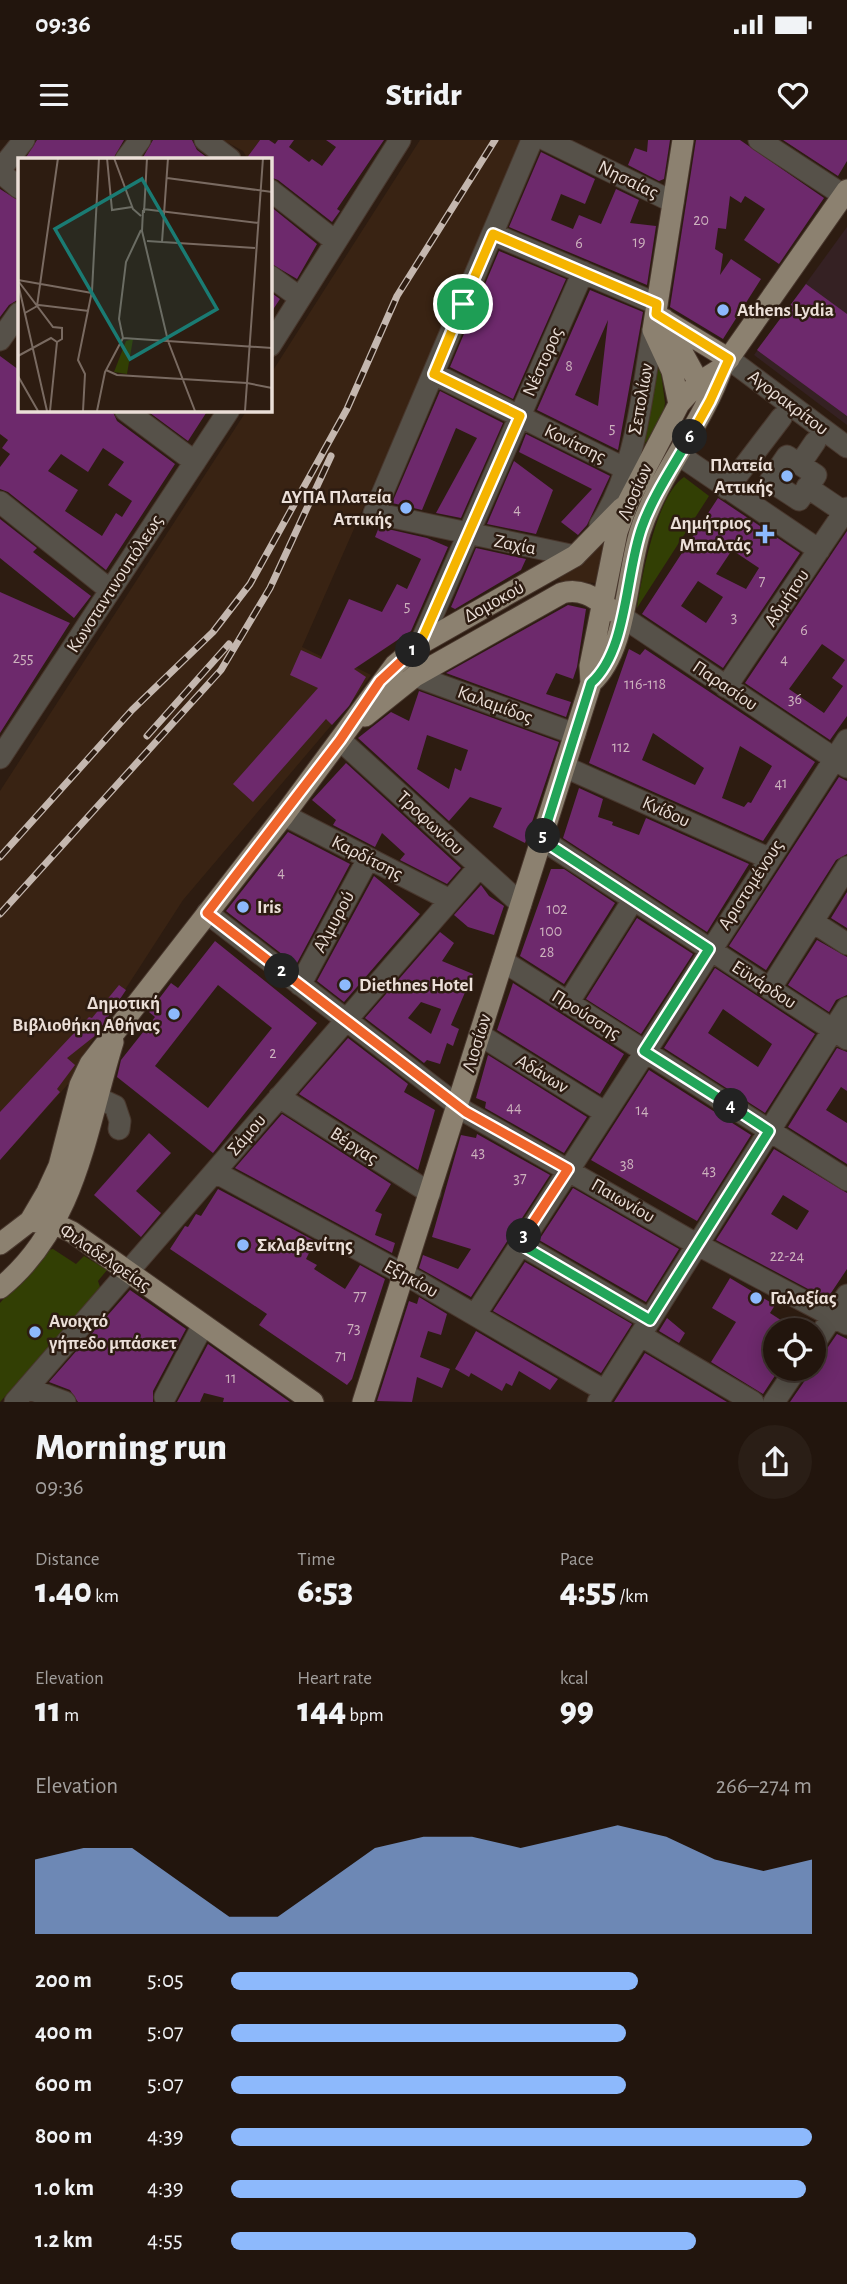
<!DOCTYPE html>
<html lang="en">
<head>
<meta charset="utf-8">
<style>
	body { margin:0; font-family:"Alegreya Sans",sans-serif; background:#2a1e16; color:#f1f3f6; height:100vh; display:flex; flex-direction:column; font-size:26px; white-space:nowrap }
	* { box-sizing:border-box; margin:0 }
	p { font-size:23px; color:#a29f9d }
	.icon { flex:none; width:38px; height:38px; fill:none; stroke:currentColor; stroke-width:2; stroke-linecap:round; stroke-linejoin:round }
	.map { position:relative; height:1262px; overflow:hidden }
	.details { display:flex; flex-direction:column; background:#22150d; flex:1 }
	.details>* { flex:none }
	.fabs { position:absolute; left:763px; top:1178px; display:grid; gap:14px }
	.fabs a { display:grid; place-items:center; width:63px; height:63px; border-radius:50%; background:#22150d; box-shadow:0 4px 18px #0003,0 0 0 2px #3f342e; font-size:35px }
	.pin { position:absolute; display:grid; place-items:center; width:60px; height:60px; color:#fff; margin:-30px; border:4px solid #fff; border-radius:50%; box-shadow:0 2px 7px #0007 }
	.km { position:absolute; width:35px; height:35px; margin:-18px; border-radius:50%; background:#222; color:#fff; font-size:19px; line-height:35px; text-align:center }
	.round { display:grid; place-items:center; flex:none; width:74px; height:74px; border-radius:37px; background:#2a1e16 }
	.head { display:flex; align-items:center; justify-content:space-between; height:119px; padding:0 35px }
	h1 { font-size:38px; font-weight:800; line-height:52px }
	.stats { display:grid; grid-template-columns:repeat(3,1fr); gap:10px; height:119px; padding:7px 35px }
	.stats div { display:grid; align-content:center }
	.stats b { font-size:35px; font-weight:800 }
	.stats small { font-size:19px; font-weight:400 }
	.stats p { font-size:19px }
	.chart { height:196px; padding:14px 35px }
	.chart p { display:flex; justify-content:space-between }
	.chart svg { width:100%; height:126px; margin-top:7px; fill:#8db9fc; opacity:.7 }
	ul { padding:0 35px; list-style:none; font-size:23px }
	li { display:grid; grid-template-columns:112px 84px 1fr; align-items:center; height:52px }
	li i { height:18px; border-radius:9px; background:#8db9fc }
	.status { display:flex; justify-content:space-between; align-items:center; height:49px; padding:0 35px; background:#22150d; direction:ltr }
	.status svg { height:19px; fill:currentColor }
	header { display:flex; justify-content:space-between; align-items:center; height:91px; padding:0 35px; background:#22150d; font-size:32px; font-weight:800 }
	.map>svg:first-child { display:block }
	.industrial { fill:#352123 }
	.built { fill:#392313 }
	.green { fill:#323f04 }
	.building { fill:#6d296c; fill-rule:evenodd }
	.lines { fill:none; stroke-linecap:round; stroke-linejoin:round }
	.minor-casing { stroke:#48372d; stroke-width:23 }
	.major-casing { stroke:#48372d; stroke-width:23 }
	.minor { stroke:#565149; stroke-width:21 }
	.major { stroke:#8c8170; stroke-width:21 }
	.rail-casing { stroke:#c4b7af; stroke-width:7 }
	.rail { stroke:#2d1c11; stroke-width:4.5; stroke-dasharray:13; stroke-linecap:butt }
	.split-1-casing { stroke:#fff; stroke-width:14 }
	.split-2-casing { stroke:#fff; stroke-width:14 }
	.split-3-casing { stroke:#fff; stroke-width:14 }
	.split-4-casing { stroke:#fff; stroke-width:14 }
	.split-5-casing { stroke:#fff; stroke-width:14 }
	.split-6-casing { stroke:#fff; stroke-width:14 }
	.split-7-casing { stroke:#fff; stroke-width:14 }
	.split-1 { stroke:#f5b400; stroke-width:9 }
	.split-2 { stroke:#f0652b; stroke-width:9 }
	.split-3 { stroke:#f0652b; stroke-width:9 }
	.split-4 { stroke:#22a559; stroke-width:9 }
	.split-5 { stroke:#22a559; stroke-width:9 }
	.split-6 { stroke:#22a559; stroke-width:9 }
	.split-7 { stroke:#f5b400; stroke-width:9 }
	.poi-dot { fill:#8db9fc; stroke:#2d1c11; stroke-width:2.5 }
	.labels { text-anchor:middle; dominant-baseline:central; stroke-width:5; stroke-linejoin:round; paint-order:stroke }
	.number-label { font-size:16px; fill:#ccb2bd }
	.street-label { font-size:19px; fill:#ebdfd8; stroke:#2d1c11 }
	.poi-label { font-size:19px; font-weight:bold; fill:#ebdfd8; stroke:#2d1c11; text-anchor:start }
	.inset-road { fill:none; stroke:#796a61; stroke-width:2 }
	.view { fill:#1a7b73; fill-opacity:0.15; stroke:#1a7b73; stroke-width:3.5 }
	.inset-edge { fill:none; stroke:#ebdfd8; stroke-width:3.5 }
</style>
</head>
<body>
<div class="status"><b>09:36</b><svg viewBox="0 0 49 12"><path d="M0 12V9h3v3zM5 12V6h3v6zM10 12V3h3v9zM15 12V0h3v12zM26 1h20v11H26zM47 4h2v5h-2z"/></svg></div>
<header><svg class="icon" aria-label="menu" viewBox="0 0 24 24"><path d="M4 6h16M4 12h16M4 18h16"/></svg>Stridr<svg class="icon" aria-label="heart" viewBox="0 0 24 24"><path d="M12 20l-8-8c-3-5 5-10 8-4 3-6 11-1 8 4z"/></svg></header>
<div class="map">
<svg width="847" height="1262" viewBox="0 0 847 1262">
	<rect width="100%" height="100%" fill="#2d1c11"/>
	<path class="industrial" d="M847,87V285L754,215Z"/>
	<path class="built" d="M223,0H260L247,18L243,11Z
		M420,0H525L302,507L347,529L353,526L371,535L357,555L183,760L90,904L70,942L0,1020V651L247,270H270V235Z
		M605,401L595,443L561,441L553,433Z"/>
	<path class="green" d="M652,203L660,225L665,263L663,276L636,317Z
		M684,337L709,356L637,468C642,435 657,355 684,337Z
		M53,1109L76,1124L84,1116L107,1130L98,1141L100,1147L91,1160L0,1262V1163L44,1111Z"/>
	<path class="building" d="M37,0H124L113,19H25Z
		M153,0H192L197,10L209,19H142Z
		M260,0H269L275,4L278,0H294L289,7L309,22L312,19L322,26L336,7L326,0H384L337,69L340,71L332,82L278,40L270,37V19H246Z
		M648,0H670L664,39L659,41L628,25L635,8L647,12Z
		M696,0H740L824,58L779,124L744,100L765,69L745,56L741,63L730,56L726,89L718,88L715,109L723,114L720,135L731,119L761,139L723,199L670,167Z
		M783,0H847V21L838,36Z
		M541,12L595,39L585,64L561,54L551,80L573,89L579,75L601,84L616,49L639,60L630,83L656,86L647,145L509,87Z
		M0,49L19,61V159L9,165L0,177Z
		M270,66L317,104L297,139L270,123V101L273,94L270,92Z
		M499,111L566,139L513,259L450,227Z
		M806,144L847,174V276L757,210Z
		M590,150L643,172L618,310L537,270ZM608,180L598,266L575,255Z
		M270,152L280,159L270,174Z
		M0,216L19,230V270H112L117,281L175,324L106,430L8,352L0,349V327L10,314L2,308L8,300L0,294ZM103,308L124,322L108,345L132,361L122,377L116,373L102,396L65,371L78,350L48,331L61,314L88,332Z
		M440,251L503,283L461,378L436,373L477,298L456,288L422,370L392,363Z
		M146,270H208L188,301Z
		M526,294L610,336L587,385L578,395L561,382L592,349L519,312Z
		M514,321L553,350L536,394L487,384Z
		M718,358L800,413L723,528L642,474ZM732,410L759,428L746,449L716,434ZM698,441L723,457L706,483L681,466Z
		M0,379L37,408L33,412L91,456L74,478L0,418Z
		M379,387L427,398L448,407L411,491L354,529L366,537L349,566L332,585L326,579L253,662L233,644L318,548L290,535L301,510L321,519L349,459L382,472L397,444L407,449L421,419L375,397Z
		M847,391V576L830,600L745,543ZM822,504L845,520L832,538L843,546L824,573L789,549Z
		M476,408L526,419L521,430L455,469L451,467Z
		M0,452L70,483L0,593Z
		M568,465L586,469L577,527L573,539L556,533L546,554L571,562L566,577L446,533Z
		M629,509L640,515L645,509L815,622L763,701L589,623ZM653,593L704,628L695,645L642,620ZM740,606L772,626L751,663L748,662L744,667L722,658Z
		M419,551L559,602L525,703L493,687L502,668L470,657L449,681L358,598L391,572L409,581ZM427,595L468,610L461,631L455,628L449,649L417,629Z
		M346,623L461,728L447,744L400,720L405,714L382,693L375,707L333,685L336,680L312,660Z
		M839,637L847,641V714L836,720L766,830L729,806Z
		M579,648L603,659L598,677L613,682L612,685L639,695L646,678L749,724L707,792L563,698Z
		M288,692L350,724L296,825L226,771Z
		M551,729H564L615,763L564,844L520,816Z
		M374,736L420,774L344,862L317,841Z
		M481,745L489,756L504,766L494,795L468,787L454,775Z
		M847,752V788L831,778Z
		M637,778L693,814L641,894L586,859Z
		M440,792L454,803L442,821L473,834L451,885L459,889L453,906L447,903L440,924L427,920L424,923L365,878ZM421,862L441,869L431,894L408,878Z
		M817,800L847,817V855L836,860L829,872L788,845Z
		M215,801L317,883L213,1013L117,937L121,920L155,877L149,872L171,843L178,848ZM218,845L272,888L208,968L155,926Z
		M715,828L815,894L765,973L664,908ZM723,869L772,904L758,927L708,893Z
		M513,843L624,914L600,954L497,890Z
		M119,845L126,850L96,895L67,918L75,925L57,949L60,952L0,1020V972L89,877L92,878Z
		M348,898L408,944L404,952L435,970L418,1030L299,954Z
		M837,908L847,912V951L841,947L826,970L847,983V1024L788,987Z
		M488,915L587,977L564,1013L485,968L486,962L476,958Z
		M649,930L751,995L697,1081L591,1020Z
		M282,974L391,1044L375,1071L382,1074L375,1095L395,1103L392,1113L235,1028Z
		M149,993L171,1013L136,1051L161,1073L141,1097L94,1055Z
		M477,994L550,1035L471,1157L419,1128L423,1115L458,1129L471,1109L432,1097L461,995L476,998Z
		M774,1009L847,1053V1129L827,1159L716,1100ZM783,1055L809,1071L797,1090L771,1074Z
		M573,1048L679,1109L646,1162L539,1100Z
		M218,1049L315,1101L306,1119L317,1125L314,1129L345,1149L360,1125L385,1139L352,1239L347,1245L259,1185L267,1174L170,1109L185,1086L188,1087L196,1074L201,1076Z
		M525,1122L632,1184L601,1233L493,1171Z
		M730,1138L775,1165L770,1173L796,1190H775V1228H780L763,1254L711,1222L736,1182L712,1168Z
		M130,1150L186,1189L153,1251V1262H78L70,1250L49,1242Z
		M419,1157L447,1174L441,1195L428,1191L420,1217L450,1229L442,1248L417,1237L412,1262L377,1261L409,1161L417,1164Z
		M667,1178L685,1193L679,1203L659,1191Z
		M476,1191L558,1239L550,1250L519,1231L512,1246L506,1243L502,1251L471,1233L469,1237L455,1229Z
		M837,1194L847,1199V1262H790Z
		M208,1204L215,1209L290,1262H223L224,1258L204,1253L200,1262H177Z
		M645,1213L727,1262H614Z"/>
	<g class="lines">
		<g class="minor-casing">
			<path id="minor" d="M205,0L230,19
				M532,0L374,373L575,416
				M546,0L673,62
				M759,0L843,55
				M126,19L140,0
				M0,30L24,0
				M0,32L19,48
				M270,50L335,101
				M493,94L657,164
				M270,136L299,157
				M0,200L19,173
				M270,206L400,0
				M729,219L847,307
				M434,234L640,336
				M125,270L195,322
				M787,316L816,335L799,360L770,341Z
				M685,319L819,410
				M800,324L815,302
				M807,347L844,372
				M727,349L781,278
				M0,362L110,450
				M600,385C637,327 641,257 653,190
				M621,476L847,627
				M420,504L583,132
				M415,536L575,594
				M726,547L847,368
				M340,600L521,764
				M0,618L229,270
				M565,627L768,718
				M284,675L450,760
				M541,699L847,899
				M207,773L466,972L698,1105L847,1184
				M813,782L847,804
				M503,821L847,1040
				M300,845L368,719
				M770,849L847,727
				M568,863L633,760
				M480,895L604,972
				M96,957L115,966L120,981L119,989
				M279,957L430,1053
				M215,1032L420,1143L605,1251
				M520,1104L650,1180
				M475,1175L847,600
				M640,1195L753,1262
				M814,1204L847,1155
				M27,1248L65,1262
				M165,1257L203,1185
				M15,1262L479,727
				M598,1262L847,868
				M774,1262L797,1228"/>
		</g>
		<g class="major-casing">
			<path id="major" d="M663,179L729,219
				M664,179L705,254
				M679,264L672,231L653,190L683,0
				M591,543C627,511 626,437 640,392C659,333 702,286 722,228L847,50
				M365,576L415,536L562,453C583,447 597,460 613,471
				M30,1081L55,1084L72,1092L313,1262
				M0,1104L30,1081L47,1052L59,1026L80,945L90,924L284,675L395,525L420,504L575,416L622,368
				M0,1148C76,1087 86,989 113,902
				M363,1262L591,543L590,526L617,392L628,362L679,264L698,243L722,228"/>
		</g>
		<use href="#minor" class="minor"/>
		<use href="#major" class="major"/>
		<g class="rail-casing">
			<path id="rail" d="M147,596L229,504
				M0,717L132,570L213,492L250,444L347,269L397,156L495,0
				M0,774L221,530L270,448L331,316"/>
		</g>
		<use href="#rail" class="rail"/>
	</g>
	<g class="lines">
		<g class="split-1-casing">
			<path id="split-1" d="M413,510L420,504L520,276L434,234L463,164"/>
		</g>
		<g class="split-2-casing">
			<path id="split-2" d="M282,831L207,773L340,600L380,541L413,510"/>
		</g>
		<g class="split-3-casing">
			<path id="split-3" d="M282,831L466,972L568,1029L524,1096"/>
		</g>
		<g class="split-4-casing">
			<path id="split-4" d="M524,1096L520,1104L650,1180L769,991L731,966"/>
		</g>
		<g class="split-5-casing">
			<path id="split-5" d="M543,696L541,699L709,809L644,911L731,966"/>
		</g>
		<g class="split-6-casing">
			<path id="split-6" d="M543,696L591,543C628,510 625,434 642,387C653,356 673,327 690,297"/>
		</g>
		<g class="split-7-casing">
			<path id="split-7" d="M463,164L493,94L657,164L656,174L729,219L710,261L690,297"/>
		</g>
		<use href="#split-1" class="split-1"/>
		<use href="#split-2" class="split-2"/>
		<use href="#split-3" class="split-3"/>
		<use href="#split-4" class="split-4"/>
		<use href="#split-5" class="split-5"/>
		<use href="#split-6" class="split-6"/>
		<use href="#split-7" class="split-7"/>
	</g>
	<g class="poi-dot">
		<circle cx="723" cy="170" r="7"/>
		<circle cx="787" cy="336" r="7"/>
		<circle cx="406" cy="368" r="7"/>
		<path d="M761.5 383.5h7v7h7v7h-7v7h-7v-7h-7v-7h7z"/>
		<circle cx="243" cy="767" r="7"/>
		<circle cx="345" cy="845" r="7"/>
		<circle cx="174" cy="874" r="7"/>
		<circle cx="243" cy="1105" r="7"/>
		<circle cx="756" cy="1158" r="7"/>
		<circle cx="35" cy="1192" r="7"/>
	</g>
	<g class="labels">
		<g class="number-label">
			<text x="701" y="80">20</text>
			<text x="639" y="102">19</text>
			<text x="579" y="103">6</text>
			<text x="569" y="226">8</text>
			<text x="612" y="288">5</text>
			<text x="517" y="369">4</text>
			<text x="762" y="441">7</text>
			<text x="407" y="466">5</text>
			<text x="734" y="477">3</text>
			<text x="804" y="490">6</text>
			<text x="23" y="518">255</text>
			<text x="784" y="519">4</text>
			<text x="645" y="544">116-118</text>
			<text x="795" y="559">36</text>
			<text x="621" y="607">112</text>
			<text x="781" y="643">41</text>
			<text x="281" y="732">4</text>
			<text x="557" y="769">102</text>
			<text x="551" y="791">100</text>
			<text x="547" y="812">28</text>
			<text x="273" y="913">2</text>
			<text x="514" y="967">44</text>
			<text x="642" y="970">14</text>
			<text x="478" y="1012">43</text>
			<text x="627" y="1024">38</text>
			<text x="709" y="1030">43</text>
			<text x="520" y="1038">37</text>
			<text x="787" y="1116">22-24</text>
			<text x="360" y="1156">77</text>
			<text x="354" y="1188">73</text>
			<text x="341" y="1216">71</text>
			<text x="231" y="1238">11</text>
		</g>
		<g class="street-label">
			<text transform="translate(628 40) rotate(26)">Νησαίας</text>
			<text transform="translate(543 222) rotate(-66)">Νέστορος</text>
			<text transform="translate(641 259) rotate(-80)">Σεπολίων</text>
			<text transform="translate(788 263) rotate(37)">Αγορακρίτου</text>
			<text transform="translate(575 304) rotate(26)">Κονίτσης</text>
			<text transform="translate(635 352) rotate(-66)">Λιοσίων</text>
			<text transform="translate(515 405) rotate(11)">Ζαχία</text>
			<text transform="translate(115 444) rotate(-57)">Κωνσταντινουπόλεως</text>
			<text transform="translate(787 458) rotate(-56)">Αδμήτου</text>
			<text transform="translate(494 462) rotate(-29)">Δομοκού</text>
			<text transform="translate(725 546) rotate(34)">Παρασίου</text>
			<text transform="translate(495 565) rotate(20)">Καλαμίδος</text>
			<text transform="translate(666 672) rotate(24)">Κνίδου</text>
			<text transform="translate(430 683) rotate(43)">Τροφωνίου</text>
			<text transform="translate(367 718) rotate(27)">Καρδίτσης</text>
			<text transform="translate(751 745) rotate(-57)">Αριστομένους</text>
			<text transform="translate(334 782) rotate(-62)">Αλμυρού</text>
			<text transform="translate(764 845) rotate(33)">Εϋνάρδου</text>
			<text transform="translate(586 875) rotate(32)">Προύσσης</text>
			<text transform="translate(477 903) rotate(-73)">Λιοσίων</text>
			<text transform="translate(542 934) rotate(31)">Αδάνων</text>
			<text transform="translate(247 995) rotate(-49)">Σάμου</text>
			<text transform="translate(354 1006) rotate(33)">Βέργας</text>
			<text transform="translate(623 1061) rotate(30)">Παιωνίου</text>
			<text transform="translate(105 1118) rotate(34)">Φιλαδελφείας</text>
			<text transform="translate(411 1139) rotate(29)">Εξηκίου</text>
		</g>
		<g class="poi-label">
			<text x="737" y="170">Athens Lydia</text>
			<text x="773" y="325" text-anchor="end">Πλατεία<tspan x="773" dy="22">Αττικής</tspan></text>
			<text x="392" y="357" text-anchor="end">ΔΥΠΑ Πλατεία<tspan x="392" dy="22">Αττικής</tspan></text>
			<text x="751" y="383" text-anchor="end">Δημήτριος<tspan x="751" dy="22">Μπαλτάς</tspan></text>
			<text x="257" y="767">Iris</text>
			<text x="359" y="845">Diethnes Hotel</text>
			<text x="160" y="863" text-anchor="end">Δημοτική<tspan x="160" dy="22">Βιβλιοθήκη Αθήνας</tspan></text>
			<text x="257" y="1105">Σκλαβενίτης</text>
			<text x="770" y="1158">Γαλαξίας</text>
			<text x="49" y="1181">Ανοιχτό<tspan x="49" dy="22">γήπεδο μπάσκετ</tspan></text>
		</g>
	</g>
	<g transform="translate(18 18)">
		<rect width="254" height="254" fill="#2d1c11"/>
		<path d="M115,181L109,216L96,214L108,183Z" fill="#323f04"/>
		<path class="inset-road" d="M89,0L94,52L114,49M96,0L115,51L123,58M149,20L254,34M125,51L241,65M125,52L124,73L150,183L177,253M126,55L129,0M129,83L237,90M144,84L150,0M0,122L74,135M1,124L35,169L44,170V181L39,184M0,125L29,253M19,148L40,0M7,155L21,147L71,153M105,180L254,190M0,198L33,180L39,184M88,212L99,217L229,225M0,218L20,253M229,225L254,230M32,253L39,184M65,253L67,216L60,202L74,133L81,0M79,253L87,214L105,180L101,161L108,104L123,72M227,253L245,0"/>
		<path class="view" d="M124,21L199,151L112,201L37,71Z"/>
		<rect width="254" height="254" class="inset-edge"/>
	</g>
</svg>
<div class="fabs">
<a><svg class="icon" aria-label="locate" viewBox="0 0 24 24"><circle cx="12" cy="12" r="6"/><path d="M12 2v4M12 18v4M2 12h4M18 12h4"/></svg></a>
</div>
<div class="pin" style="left:463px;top:164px;background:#1e9e55"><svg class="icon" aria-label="arrive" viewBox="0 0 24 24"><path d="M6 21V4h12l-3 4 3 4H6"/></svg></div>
<b class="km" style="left:413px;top:510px">1</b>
<b class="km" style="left:282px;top:831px">2</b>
<b class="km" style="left:524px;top:1096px">3</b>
<b class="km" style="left:731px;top:966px">4</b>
<b class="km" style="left:543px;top:696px">5</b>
<b class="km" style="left:690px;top:297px">6</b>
</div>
<section class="details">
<div class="head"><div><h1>Morning run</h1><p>09:36</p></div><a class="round"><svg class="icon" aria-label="share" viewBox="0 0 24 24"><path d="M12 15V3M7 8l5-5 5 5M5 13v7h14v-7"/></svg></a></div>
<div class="stats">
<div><p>Distance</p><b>1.40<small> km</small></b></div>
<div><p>Time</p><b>6:53</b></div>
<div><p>Pace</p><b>4:55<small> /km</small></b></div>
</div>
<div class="stats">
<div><p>Elevation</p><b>11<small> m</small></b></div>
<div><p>Heart rate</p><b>144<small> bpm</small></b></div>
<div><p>kcal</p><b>99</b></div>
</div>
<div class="chart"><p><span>Elevation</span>266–274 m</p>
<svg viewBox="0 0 160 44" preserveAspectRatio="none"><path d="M0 44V18L10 14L20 14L30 26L40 38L50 38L60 26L70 14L80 10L90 10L100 14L110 10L120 6L130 10L140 18L150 22L160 18V44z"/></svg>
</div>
<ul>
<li><b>200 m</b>5:05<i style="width:70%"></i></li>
<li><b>400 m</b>5:07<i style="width:68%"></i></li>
<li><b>600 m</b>5:07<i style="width:68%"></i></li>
<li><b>800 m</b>4:39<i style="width:100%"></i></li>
<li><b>1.0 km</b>4:39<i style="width:99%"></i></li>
<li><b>1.2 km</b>4:55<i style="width:80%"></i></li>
</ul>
</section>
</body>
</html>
